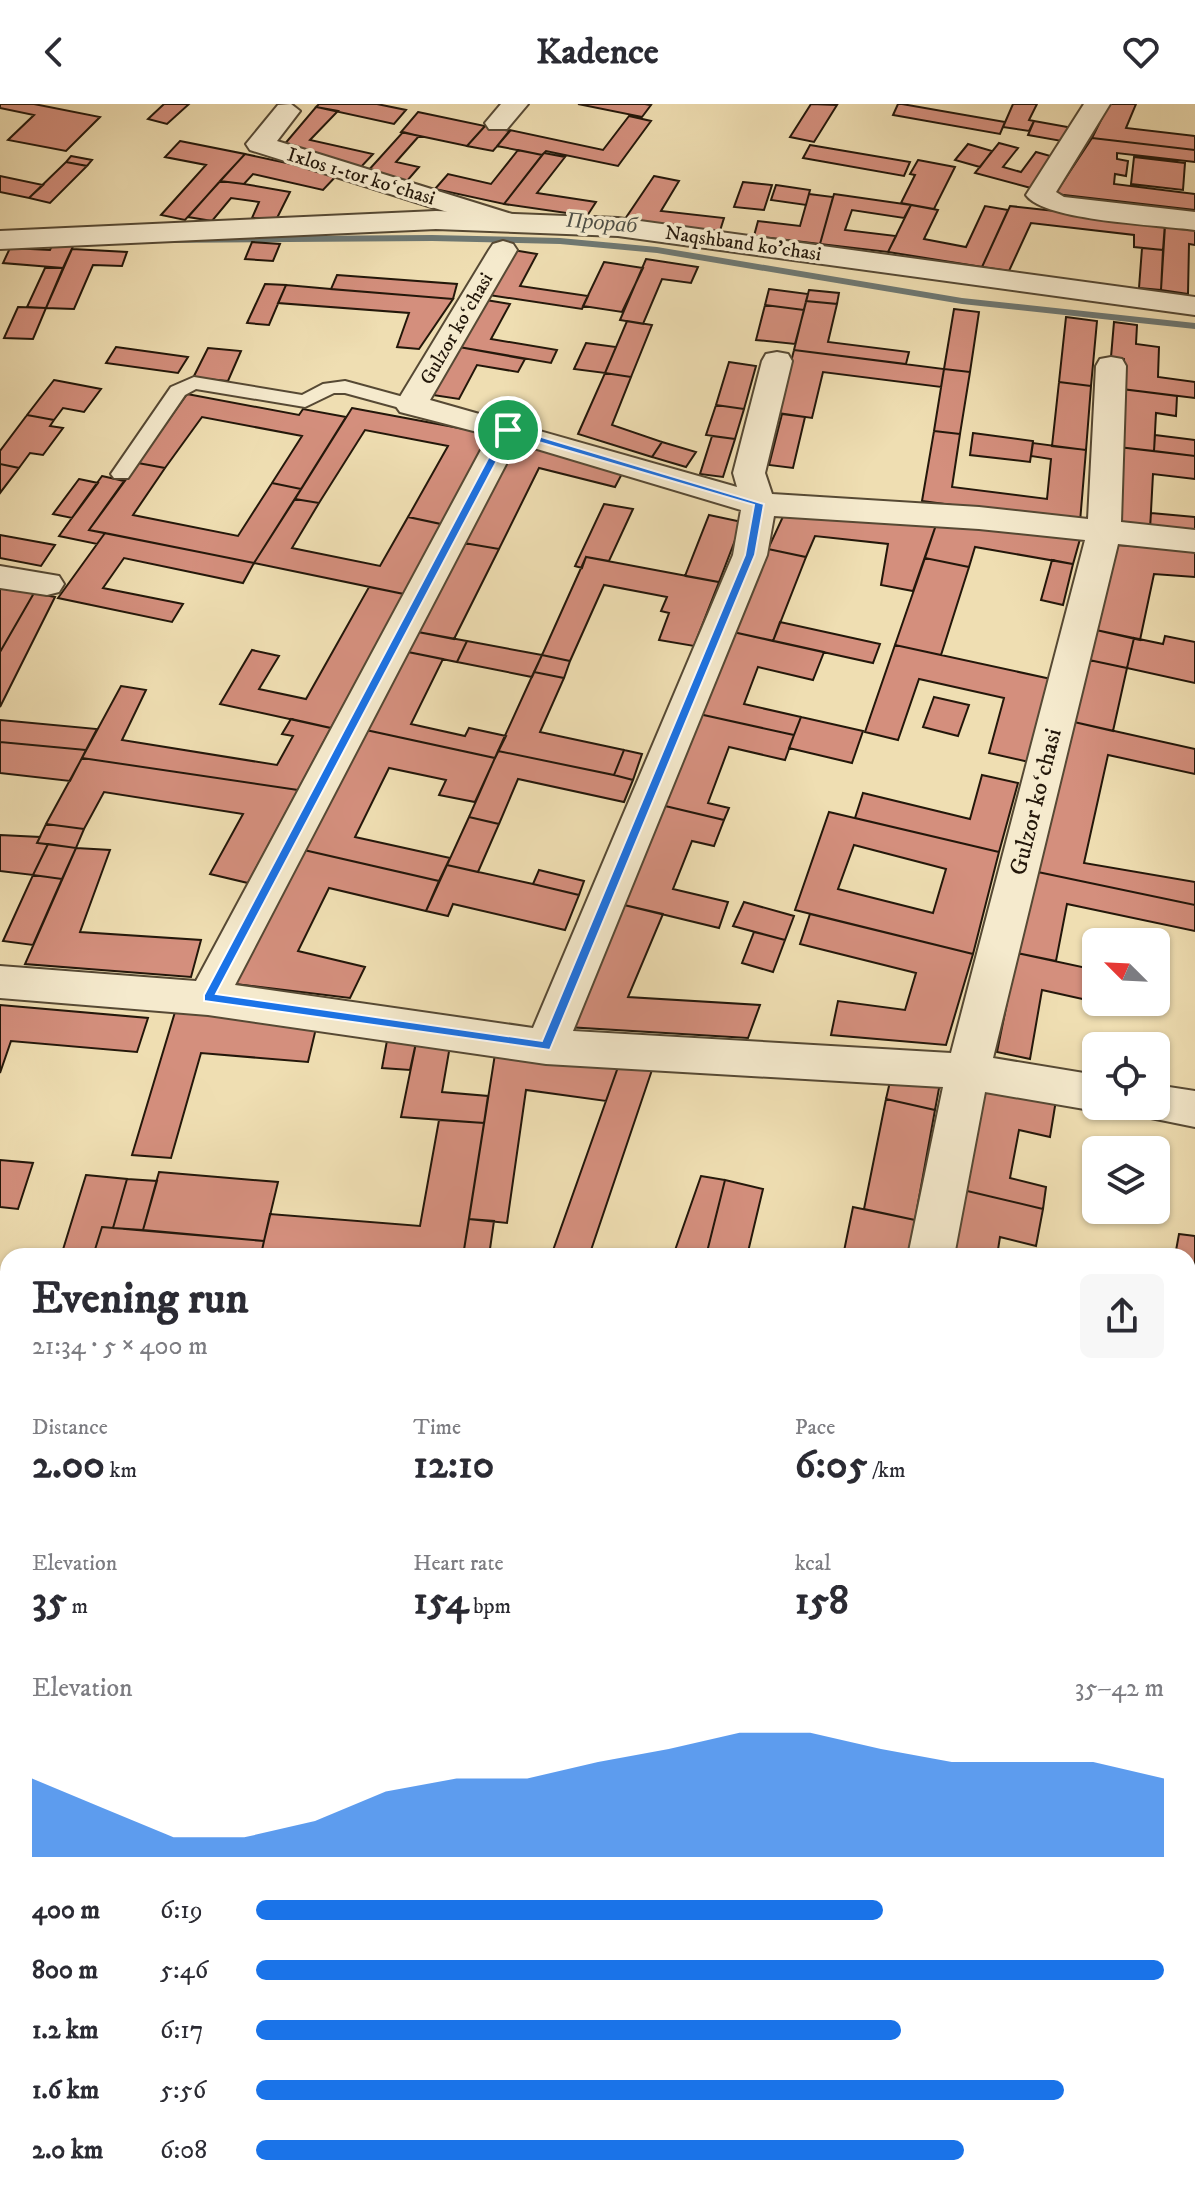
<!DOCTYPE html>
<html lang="en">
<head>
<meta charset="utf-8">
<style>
	body { margin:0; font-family:"IM FELL DW Pica",serif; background:#f7f7f7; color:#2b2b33; height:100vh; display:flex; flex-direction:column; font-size:30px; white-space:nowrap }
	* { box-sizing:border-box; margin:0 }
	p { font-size:26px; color:#7c7c81 }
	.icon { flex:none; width:44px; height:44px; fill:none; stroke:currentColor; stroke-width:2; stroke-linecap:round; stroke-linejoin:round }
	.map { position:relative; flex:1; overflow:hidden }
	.sheet { position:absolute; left:0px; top:1144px; width:1196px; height:950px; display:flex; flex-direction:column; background:#fff; border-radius:24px 24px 0 0; box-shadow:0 2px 6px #0004 }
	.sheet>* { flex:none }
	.needle { width:52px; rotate:294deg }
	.tools { position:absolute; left:1082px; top:824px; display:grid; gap:16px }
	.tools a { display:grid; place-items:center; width:88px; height:88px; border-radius:12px; background:#fff; box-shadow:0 2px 6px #0004; font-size:40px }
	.pin { position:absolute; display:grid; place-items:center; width:68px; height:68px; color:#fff; margin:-34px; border:4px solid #fff; border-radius:50%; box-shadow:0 2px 8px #0007 }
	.round { display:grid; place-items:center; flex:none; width:84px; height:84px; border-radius:12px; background:#f7f7f7 }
	.head { display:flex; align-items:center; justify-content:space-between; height:136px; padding:0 32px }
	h1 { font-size:44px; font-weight:700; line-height:60px }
	.metrics { display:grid; grid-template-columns:repeat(3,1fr); gap:12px; height:136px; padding:8px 32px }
	.metrics div { display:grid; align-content:center }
	.metrics b { font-size:40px; font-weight:700 }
	.metrics small { font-size:22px; font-weight:400 }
	.metrics p { font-size:22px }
	.chart { height:224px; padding:16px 32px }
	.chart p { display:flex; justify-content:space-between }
	.chart svg { width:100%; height:144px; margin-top:8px; fill:#1a73e8; opacity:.7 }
	ul { padding:0 32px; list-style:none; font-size:26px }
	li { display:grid; grid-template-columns:128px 96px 1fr; align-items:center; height:60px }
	li i { height:20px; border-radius:10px; background:#1a73e8 }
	header { display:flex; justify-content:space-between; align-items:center; height:104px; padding:0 32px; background:#fff; font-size:36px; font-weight:700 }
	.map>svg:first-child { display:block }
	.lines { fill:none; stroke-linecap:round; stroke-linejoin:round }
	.stream { fill:#6e7873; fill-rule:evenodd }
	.building { fill:#d48f7d; stroke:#23170a; stroke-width:2; fill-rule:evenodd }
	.service-casing { stroke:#564934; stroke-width:4 }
	.minor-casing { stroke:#564934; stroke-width:4 }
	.tertiary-casing { stroke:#564934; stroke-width:4 }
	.service { fill:#f5eacd; fill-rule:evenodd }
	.minor { fill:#f5eacd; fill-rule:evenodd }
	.tertiary { fill:#f5eacd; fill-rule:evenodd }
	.route { fill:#1a73e8; stroke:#fff; stroke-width:2; fill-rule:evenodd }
	.labels { text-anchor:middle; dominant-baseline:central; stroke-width:7; stroke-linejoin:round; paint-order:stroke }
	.far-street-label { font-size:20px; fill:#23170a; stroke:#f5eacd }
	.far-water-label { font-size:22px; font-style:italic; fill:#4f5047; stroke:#f5eacd }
	.street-label { font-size:24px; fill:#23170a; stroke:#f5eacd }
</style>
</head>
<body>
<header><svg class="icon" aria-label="back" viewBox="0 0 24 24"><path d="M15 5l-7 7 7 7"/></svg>Kadence<svg class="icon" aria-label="heart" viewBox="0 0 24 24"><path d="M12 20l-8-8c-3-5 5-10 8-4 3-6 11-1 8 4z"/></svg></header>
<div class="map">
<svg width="1195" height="2093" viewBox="0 0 1195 2093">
	<rect width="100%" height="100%" fill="#efdeb2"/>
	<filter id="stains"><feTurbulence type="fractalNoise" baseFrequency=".0025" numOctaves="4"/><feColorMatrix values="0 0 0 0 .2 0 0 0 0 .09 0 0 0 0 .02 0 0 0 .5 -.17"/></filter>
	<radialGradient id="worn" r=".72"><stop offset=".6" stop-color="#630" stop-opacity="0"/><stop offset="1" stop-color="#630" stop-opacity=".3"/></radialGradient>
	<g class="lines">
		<path class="stream" d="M432,131L560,134L657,143L962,194L1195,219V225L962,200L657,149L560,140L432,137L160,139L155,136L160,133Z"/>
	</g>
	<path class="building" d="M0,0H34L100,13L66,47L8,36L34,11L0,4Z
		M164,0H189L167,20L148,15Z
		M319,0H377L406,6L394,20L316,3Z
		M578,0H645L651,1L642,13Z
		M811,0L837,1L814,38L790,33Z
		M898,0H902L1005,18L1000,30L893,11Z
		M1013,0H1037L1029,16L1034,17L1029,27L1003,23Z
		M1109,0H1136L1126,24L1195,32V46L1092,34Z
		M316,3L338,7L310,36L373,50L361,63L283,42Z
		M418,8L485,22L467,42L401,28Z
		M629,12L651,17L618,62L546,47L542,51L497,42L510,26L603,46Z
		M1034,17L1073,24L1067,38L1028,31Z
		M485,22L510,27L493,47L467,42Z
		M403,28L419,32L396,58L419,63L407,77L367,68Z
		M1092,34L1195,46V58L1117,49V55L1128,57L1126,72L1115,70L1114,80L1195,90V106L1055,90Z
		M180,37L245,50L185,116L161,111L206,61L165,53Z
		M999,39L1018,44L1003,63L1021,68L1036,48L1054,53L1031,84L975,69Z
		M968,40L992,47L980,63L955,56Z
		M810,41L910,58L904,72L803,54Z
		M518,46L542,51L504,100L435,85L448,70L491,80Z
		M544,49L565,53L537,89L596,98L587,112L504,100Z
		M245,50L338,70L323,86L253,70L244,80L220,77Z
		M71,52L92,56L87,62L66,58Z
		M1134,53L1185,59L1183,86L1131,80Z
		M918,56L955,63L934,105L901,99L915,71L910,70Z
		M66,58L87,62L50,99L29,94Z
		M0,72L43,81L29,94L0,88Z
		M654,72L679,77L661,107L724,114L719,130L623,118Z
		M220,77L244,80L290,88L277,114H252L259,98L231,94L212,117L188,113Z
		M743,78L772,81L764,106L734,103Z
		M776,81L810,86L806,101L771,96Z
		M809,90L833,93L820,140L754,132L758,117L800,122Z
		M834,90L911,101L904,114L852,106L845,126L896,132L888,148L820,140Z
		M911,101L938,106L924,135L966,143L985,102L1008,106L982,163L888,148Z
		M1010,102L1165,119L1163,146L1134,143V131L1031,119L1009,167L982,163Z
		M1165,122L1195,125V141L1189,140L1188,190L1161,186Z
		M54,137L75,138L63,164L3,159L10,144L50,146Z
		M252,138L280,140L273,157L245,155Z
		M1142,144L1163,146L1161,186L1139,184Z
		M72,145L127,148L122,162L93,161L74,205L46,204Z
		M513,146L537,150L520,182L588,192L582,205L489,191Z
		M646,155L698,163L691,179L662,175L643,220L620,216Z
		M604,158L643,164L622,208L583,202Z
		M45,164H63L46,204L27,203Z
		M337,171L457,180L453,195L331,185Z
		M265,180L286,181L269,221L247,219Z
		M286,181L331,185L453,195L419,245L397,243L409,209L278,199Z
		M769,185L808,190L804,206L765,201Z
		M809,186L839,189L837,200L806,197Z
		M486,196L510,200L491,235L557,246L551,259L459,243Z
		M806,197L837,200L828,238L909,248L906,260L794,246Z
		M765,201L804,206L795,240L756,236Z
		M18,203L46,204L33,235L4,234Z
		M954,205L979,208L970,268L944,265Z
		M1066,213L1097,217L1091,282L1059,278Z
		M627,217L652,221L631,273L605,269Z
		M1114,218L1137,221L1136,240L1159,243L1158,273L1195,278V294L1122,285L1124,255L1111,253Z
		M586,239L616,243L605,269L574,265Z
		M116,243L188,253L178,269L106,259Z
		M459,243L525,255L518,268L477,261L459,295L433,291Z
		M208,244L241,247L228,277L193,274Z
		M794,246L944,265L941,283L823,268L812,314L778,309Z
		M729,258L756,262L744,305L716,301Z
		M944,265L970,268L960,330L934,327Z
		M605,269L631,273L612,321L662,338L652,353L578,330Z
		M54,276L101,285L84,308L63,304L54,316L27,311Z
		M1059,278L1091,282L1086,346L1052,342Z
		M1122,285L1177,292L1176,312L1156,309L1154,347L1118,343Z
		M187,290L299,311L303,305L346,313L301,385L272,379L302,332L202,313L165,364L138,359Z
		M716,301L744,305L735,335L706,331Z
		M352,304L491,330L441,420L408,413L448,342L365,326L319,399L295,395Z
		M782,310L805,313L793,364L769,361Z
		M27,311L54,316L50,322L63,324L43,351L30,349L19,364L0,360V347Z
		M934,327L960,330L952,383L1047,395L1051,355L1031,352L1033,339L1086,346L1080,418L922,397Z
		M973,329L1033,337L1030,358L970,351Z
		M1155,331L1195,336V352L1154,347Z
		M712,332L735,335L723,373L700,370Z
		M517,335L625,364L615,383L539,364L499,445L464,439Z
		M662,338L696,348L686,363L652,353Z
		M1118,343L1195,352V375L1153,370L1150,426L1113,422Z
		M138,359L165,364L133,411L238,432L272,379L301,385L254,459L89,426Z
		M0,360L19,364L0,389Z
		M102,372L124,377L89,426L105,429L97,440L59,432Z
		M79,375L98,379L72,414L53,410Z
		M295,395L319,399L292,444L380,462L408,413L441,420L404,490L254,459Z
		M604,400L633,405L609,457L586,453L582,464L575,462Z
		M786,406L937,418L913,487L881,481L888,440L815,432L806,453L768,445Z
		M1151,409L1195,413V427L1150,423Z
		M709,411L742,418L719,478L685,472Z
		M937,418L1080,435L1073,460L975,443L969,463L925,454Z
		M105,429L254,459L243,479L124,454L103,484L183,500L172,518L58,494Z
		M0,431L55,441L41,462L0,454Z
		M464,439L499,445L454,535L418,528Z
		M1117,441L1195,446V473L1154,470L1140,536L1096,526Z
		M768,445L806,453L773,537L733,528Z
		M586,453L719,478L694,542L659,536L669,509L661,507L667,493L604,481L570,557L542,551Z
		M925,454L969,463L941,551L895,541Z
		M1052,456L1073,460L1063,501L1041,496Z
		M369,483L404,490L331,624L220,600L252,546L279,552L259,585L306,595Z
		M0,484L34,489L0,548Z
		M34,489L55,493L0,603V548Z
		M780,518L880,540L873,559L773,537Z
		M1096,526L1134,534L1127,564L1089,556Z
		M418,528L467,537L457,558L408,548Z
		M733,528L824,548L813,576L758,563L744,600L801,613L794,631L699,610Z
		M1165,532L1195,538V579L1127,564L1134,534L1163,540Z
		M467,537L542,551L532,573L457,558Z
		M895,541L1051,575L1029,658L989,649L1004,594L919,575L898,636L865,628Z
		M408,548L443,555L411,620L465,632L469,624L506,632L495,654L366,626Z
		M542,551L570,557L564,574L534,568Z
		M1089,556L1127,564L1113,627L1074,618Z
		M534,568L564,574L540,628L624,646L614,671L498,647Z
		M121,582L146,586L122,636L277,661L293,632L282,630L291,615L331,624L298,686L82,654Z
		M934,593L969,601L958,632L923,623Z
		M699,610L794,631L785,656L729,643L708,699L729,704L724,716L661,701Z
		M801,613L863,627L852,659L789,644Z
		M0,616L97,625L86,646L0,638Z
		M1074,618L1195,645V670L1108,651L1084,759L1195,778V801L1033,767Z
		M366,626L495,654L475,698L439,691L446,676L389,664L355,733L450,754L439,777L304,746Z
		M0,638L86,646L70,677L0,669Z
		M624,646L642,650L633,676L614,671Z
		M498,647L614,671L633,676L624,698L518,675L499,720L469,713Z
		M82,654L298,686L248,779L210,770L243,710L104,688L84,725L46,720Z
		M982,671L1018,679L999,748L855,714L863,689L970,715Z
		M661,701L724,716L714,742L692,737L673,785L728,798L719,824L620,800Z
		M829,708L999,748L973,850L795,806ZM854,741L946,765L933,809L838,785Z
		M469,713L499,720L478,768L447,761Z
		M46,720L84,725L76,744L37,739Z
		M0,731L40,733L37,739L48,740L33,771L0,767Z
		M48,740L76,744L62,775L33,771Z
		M76,744L110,746L80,828L201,836L191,873L25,860Z
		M304,746L439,777L426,807L329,784L298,847L365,863L350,894L235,880Z
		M447,761L533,780L579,791L565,826L453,800L448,812L426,807Z
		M539,766L584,777L579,791L533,780Z
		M1033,767L1195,801V827L1067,800L1056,857L1017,849Z
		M33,771L62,775L33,841L3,837Z
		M744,798L794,812L785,836L733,822Z
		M620,800L663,810L628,893L760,901L748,934L567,923Z
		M810,810L973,850L946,941L831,931L838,897L905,906L916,869L800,840Z
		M754,828L785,836L773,868L742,859Z
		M1017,849L1096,866V898L1042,886L1030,955L997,948Z
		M0,901L148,914L137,948L11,937L0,969Z
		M175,908L317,920L308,958L201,949L171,1054L132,1051Z
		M388,931L417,934L410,966L382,964Z
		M417,934L451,936L442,988L488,992L484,1019L401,1013Z
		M495,950L618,963L606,997L526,986L507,1119L469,1115Z
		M618,963L652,966L589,1152H551Z
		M892,969L940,979L935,1006L886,995Z
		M984,980L1056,996L1050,1033L1019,1026L1010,1074L1046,1083L1043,1105L963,1086Z
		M886,995L935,1006L915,1116L864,1105Z
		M439,1016L484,1019L463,1152H331L262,1146L270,1110L420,1122Z
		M0,1056L33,1059L18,1105L0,1103Z
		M159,1068L278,1078L264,1137L143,1126Z
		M86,1071L127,1075L113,1124L102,1123L93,1152H61Z
		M701,1072L725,1076L706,1152H673Z
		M127,1075L157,1077L143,1126L113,1124Z
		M725,1076L763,1085L747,1152H706Z
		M963,1086L1043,1105L1036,1142L1000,1133L997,1152H950Z
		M853,1103L915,1116L908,1152H843Z
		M469,1115L494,1117L489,1152H463Z
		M102,1123L264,1137L262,1146L276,1148L275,1152H93Z
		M1179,1130L1195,1132V1260L1188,1259V1152H1175Z
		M0,1186L8,1187V1236H0Z
		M0,1236H8V1307H0Z
		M1188,1259L1195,1260V1333L1188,1399Z
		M0,1307H8V1346H0Z
		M0,1581L8,1582V1627L0,1626Z
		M0,1716L8,1717V1773L5,1786H0Z
		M5,1786H8V1993L5,2004H0V1807Z
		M1188,1947L1195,1949V2008L1188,2005Z
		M0,2041L8,2042V2086H108L106,2093H0Z
		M122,2086H316L315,2093H120Z
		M792,2086H871L902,2093H791Z
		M1078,2086H1127V2093H1077Z"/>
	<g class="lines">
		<g class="service-casing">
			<path id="service" d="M194,273L302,291L323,280L345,277L418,297L420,301L411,307L345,289H334L305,303L196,285L185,291L128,374H114L111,370L171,283Z"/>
		</g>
		<g class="minor-casing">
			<path id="minor" d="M291,0L300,7L277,37L515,111L519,117L515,123L505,126L495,123L250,46L246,40L278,1Z
				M501,0H528L507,25H489L485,19Z
				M1084,0H1110L1056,88L1064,93L1195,108V126C1160,121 1044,117 1026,91Z
				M503,137L513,140L517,146L430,296L737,383L733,369L762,257L766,250L777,248L788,250L792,257L765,369L772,390L979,403L1088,415L1096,262L1100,255L1111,253L1122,255L1126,262L1121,418L1195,426V448L1118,440L993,954L1096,971V1002H1110L1096,1007L985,988L954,1152H908L943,983L546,960L208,911L0,894V862L196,877L489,331L400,308L395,301L489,146L493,140ZM517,339L741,406L733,451L533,924L235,881ZM774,412L979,425L1085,436L951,949L573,927L767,451Z
				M0,462L59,472L64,480L59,488L47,491L0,484Z
				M1156,981L1195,987V1023L1141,1012L1136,1002H1156Z
				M0,1654L8,1655V1709L0,1708Z
				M719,2086H781L780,2093H718Z"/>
		</g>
		<g class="tertiary-casing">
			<path id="tertiary" d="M436,107L618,114L1195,193V211L618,132L436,125L0,145V127Z"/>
		</g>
		<use href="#service" class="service"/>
		<use href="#minor" class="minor"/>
		<use href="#tertiary" class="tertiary"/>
	</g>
	<path class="route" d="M508,323L764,400L755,451L550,946L204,897V891L503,326ZM511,330L754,401L745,451L542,937L216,890Z"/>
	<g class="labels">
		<g class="far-street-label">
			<text transform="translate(361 73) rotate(17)">Ixlos 1-tor koʻchasi</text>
			<text transform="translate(743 140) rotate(8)">Naqshband ko'chasi</text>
			<text transform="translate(457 225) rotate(-60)">Gulzor koʻchasi</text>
		</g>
		<g class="far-water-label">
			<text transform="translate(602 119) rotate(5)">Прораб</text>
		</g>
		<g class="street-label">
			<text transform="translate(1036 698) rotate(-76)">Gulzor koʻchasi</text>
		</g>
	</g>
	<rect width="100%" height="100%" filter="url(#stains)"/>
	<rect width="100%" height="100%" fill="url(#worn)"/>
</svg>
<div class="tools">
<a><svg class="needle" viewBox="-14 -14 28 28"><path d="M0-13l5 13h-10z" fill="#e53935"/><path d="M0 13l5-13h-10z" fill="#7c7c81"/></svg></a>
<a><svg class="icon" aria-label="locate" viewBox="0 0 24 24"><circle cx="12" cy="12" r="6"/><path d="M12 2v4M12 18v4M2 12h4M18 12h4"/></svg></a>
<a><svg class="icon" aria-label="layers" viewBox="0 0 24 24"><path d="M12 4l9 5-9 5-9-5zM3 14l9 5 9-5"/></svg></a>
</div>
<div class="pin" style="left:508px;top:326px;background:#1e9e55"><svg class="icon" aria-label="arrive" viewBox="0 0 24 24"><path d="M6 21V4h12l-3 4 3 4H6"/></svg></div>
<section class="sheet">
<div class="head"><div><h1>Evening run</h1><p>21:34 · 5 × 400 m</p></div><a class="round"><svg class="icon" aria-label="share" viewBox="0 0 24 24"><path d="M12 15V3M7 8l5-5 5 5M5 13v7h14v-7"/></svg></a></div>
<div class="metrics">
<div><p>Distance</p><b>2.00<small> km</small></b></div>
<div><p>Time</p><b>12:10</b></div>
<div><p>Pace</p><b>6:05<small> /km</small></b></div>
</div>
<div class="metrics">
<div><p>Elevation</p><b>35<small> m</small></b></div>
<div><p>Heart rate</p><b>154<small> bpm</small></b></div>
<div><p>kcal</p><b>158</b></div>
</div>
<div class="chart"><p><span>Elevation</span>35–42 m</p>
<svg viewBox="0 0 160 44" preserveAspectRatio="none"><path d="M0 44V20L10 29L20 38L30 38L40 33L50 24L60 20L70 20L80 15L90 11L100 6L110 6L120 11L130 15L140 15L150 15L160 20V44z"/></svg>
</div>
<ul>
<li><b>400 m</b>6:19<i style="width:69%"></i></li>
<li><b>800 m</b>5:46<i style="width:100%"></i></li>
<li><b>1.2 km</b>6:17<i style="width:71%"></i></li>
<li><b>1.6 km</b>5:56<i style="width:89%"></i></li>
<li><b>2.0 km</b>6:08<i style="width:78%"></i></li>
</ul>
</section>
</div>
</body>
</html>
